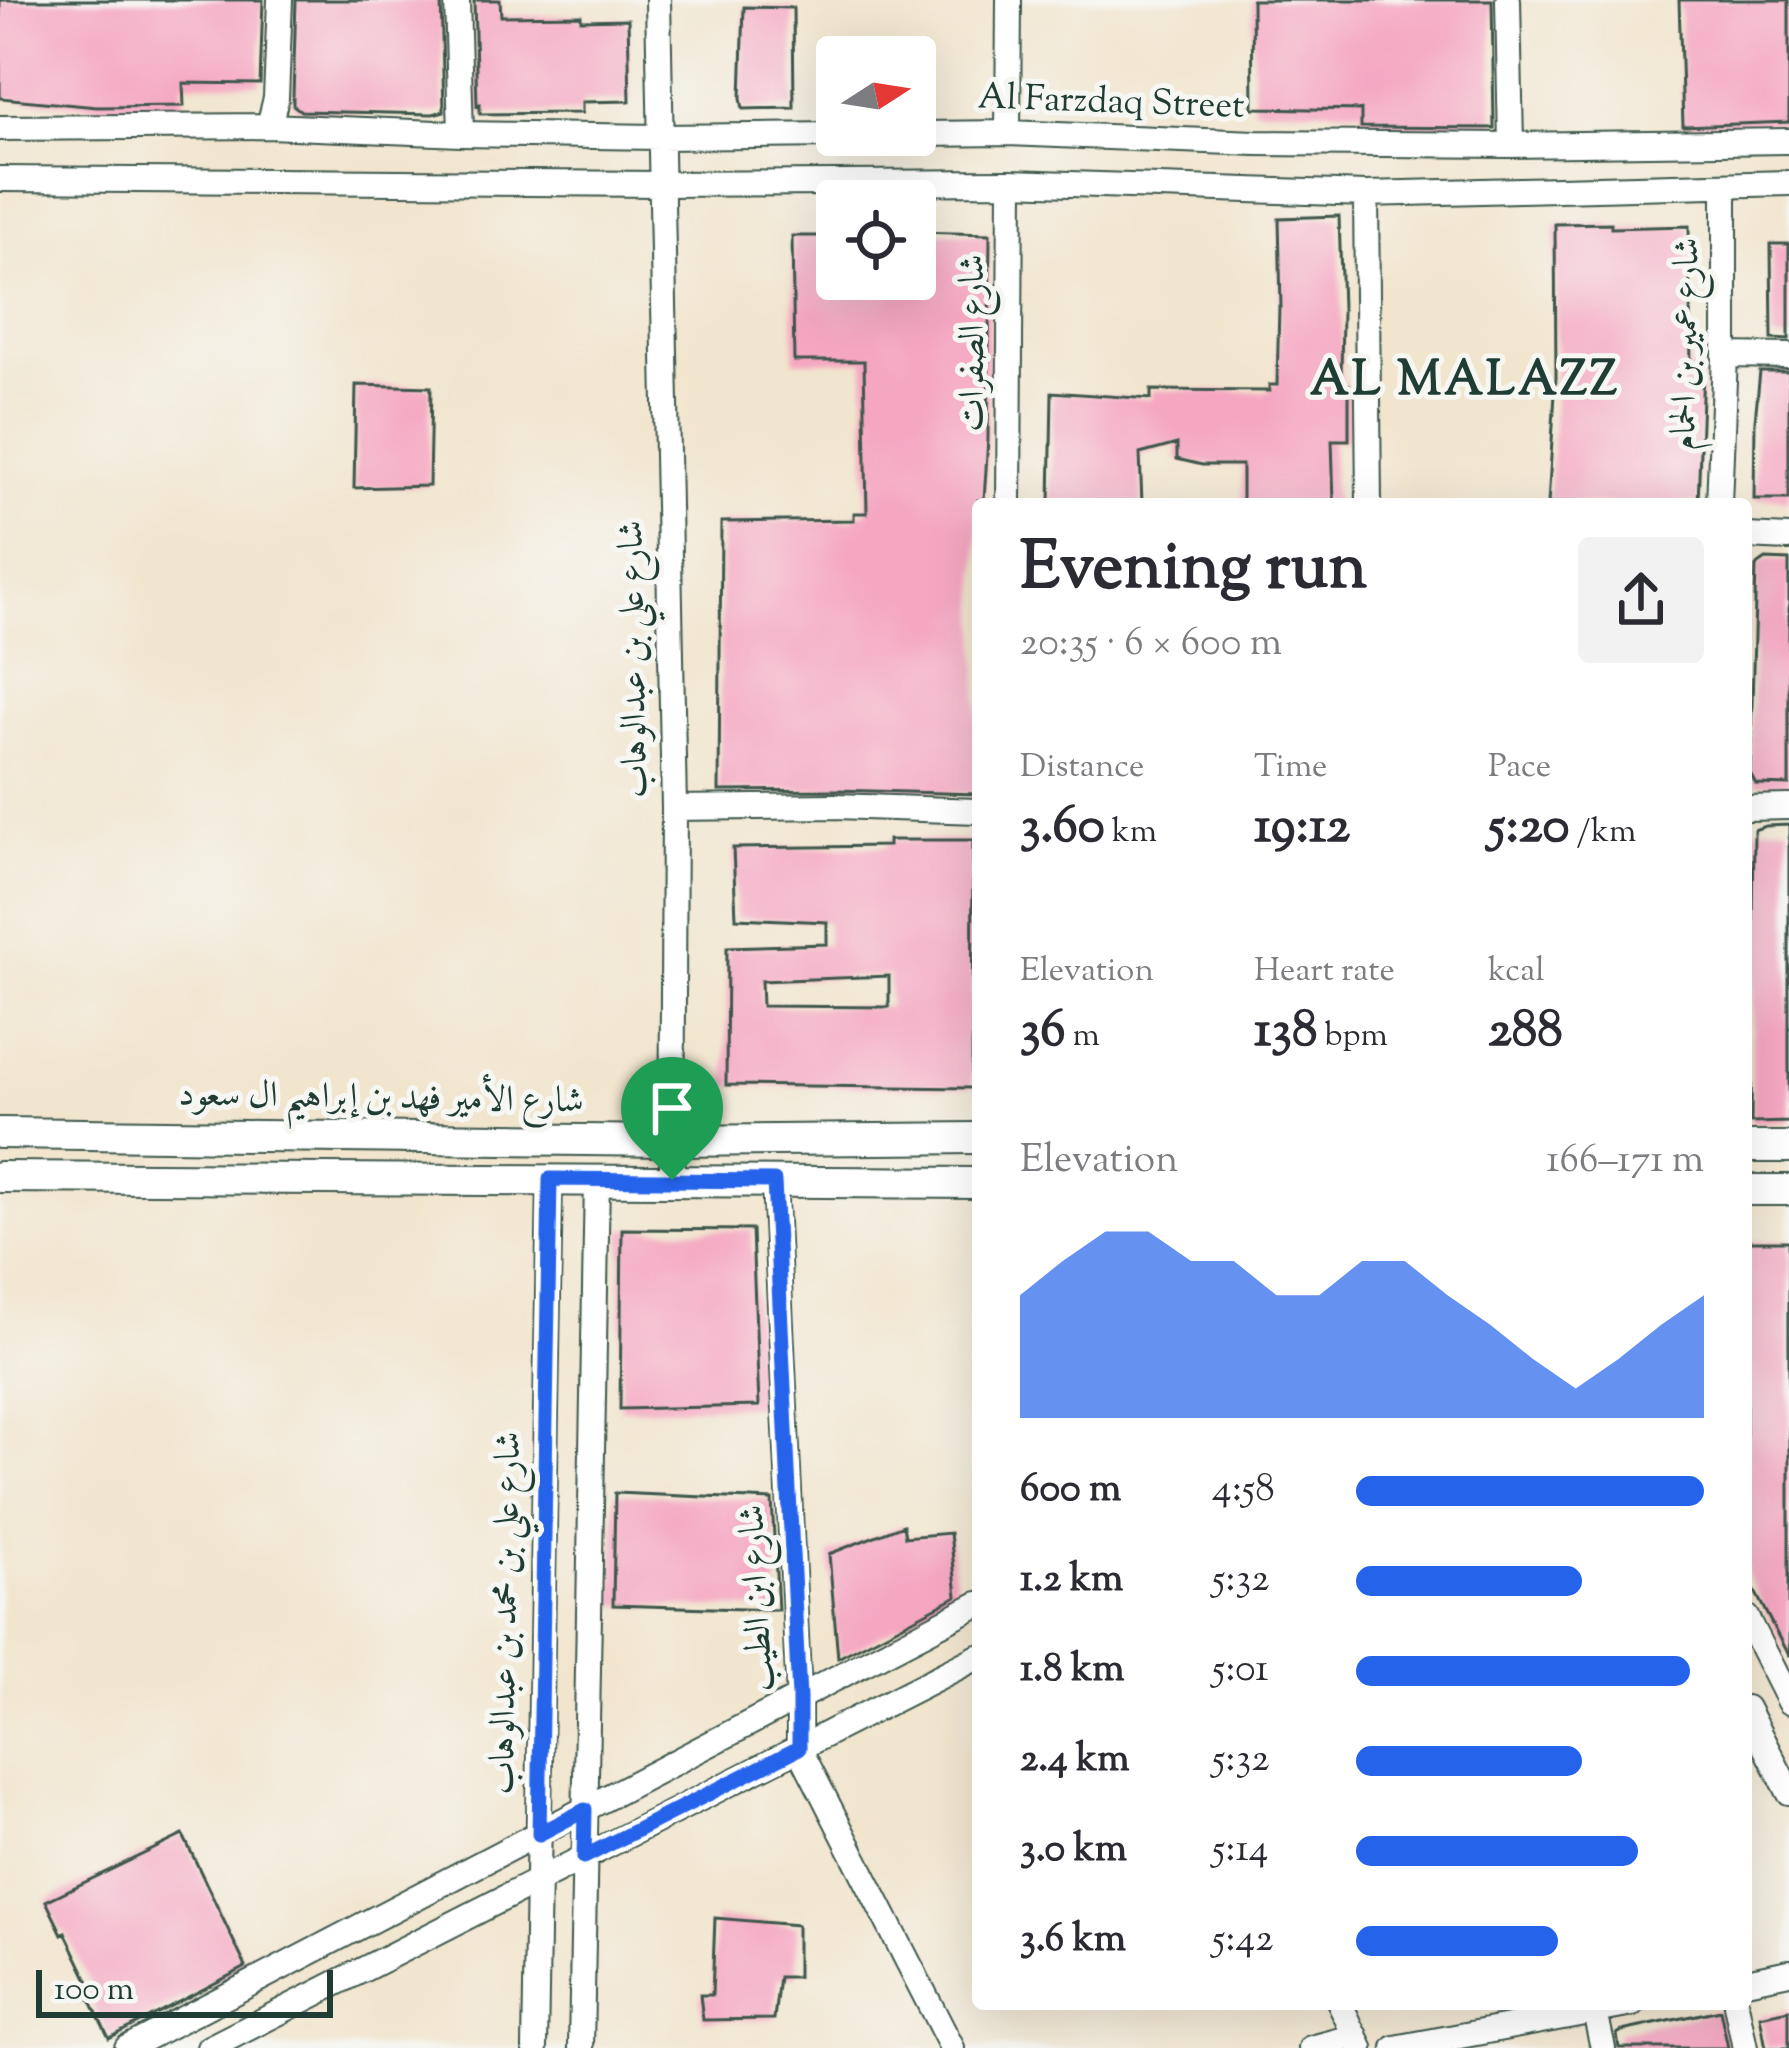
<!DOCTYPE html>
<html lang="en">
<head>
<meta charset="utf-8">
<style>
	body { margin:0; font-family:"Sorts Mill Goudy",Amiri,serif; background:#f2f2f3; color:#2b2b33; height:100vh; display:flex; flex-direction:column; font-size:45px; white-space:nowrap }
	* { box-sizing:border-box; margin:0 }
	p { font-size:39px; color:#7c7c81 }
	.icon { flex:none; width:66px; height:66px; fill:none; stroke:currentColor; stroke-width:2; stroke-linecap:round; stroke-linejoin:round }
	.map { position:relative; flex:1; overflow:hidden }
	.panel { position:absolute; left:972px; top:498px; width:780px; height:1512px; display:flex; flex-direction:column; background:#fff; border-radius:12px; box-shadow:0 12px 48px #0002 }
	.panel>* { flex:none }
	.needle { width:78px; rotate:78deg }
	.fabs { position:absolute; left:816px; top:36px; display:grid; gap:24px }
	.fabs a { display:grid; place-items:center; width:120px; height:120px; border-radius:12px; background:#fff; box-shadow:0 12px 48px #0002; font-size:60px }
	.scale { position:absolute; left:36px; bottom:30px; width:297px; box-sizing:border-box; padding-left:12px; border:6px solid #1f3d34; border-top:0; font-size:33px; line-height:42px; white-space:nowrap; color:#1f3d34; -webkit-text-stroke:9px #f6f6f2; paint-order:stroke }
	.pin { position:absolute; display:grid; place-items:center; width:102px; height:102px; color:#fff; margin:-123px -51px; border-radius:50% 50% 50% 0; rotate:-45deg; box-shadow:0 0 12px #0007 }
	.pin .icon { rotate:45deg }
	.round { display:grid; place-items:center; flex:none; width:126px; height:126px; border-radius:12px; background:#f2f2f3 }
	.overview { display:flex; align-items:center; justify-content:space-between; height:204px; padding:0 48px }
	h1 { font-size:66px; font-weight:800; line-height:90px }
	.metrics { display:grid; grid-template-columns:repeat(3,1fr); gap:18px; height:204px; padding:12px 48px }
	.metrics div { display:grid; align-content:center }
	.metrics b { font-size:51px; font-weight:800 }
	.metrics small { font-size:33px; font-weight:400 }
	.metrics p { font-size:33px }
	.chart { height:336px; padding:24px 48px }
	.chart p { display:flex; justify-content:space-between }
	.chart svg { width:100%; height:216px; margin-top:12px; fill:#2563eb; opacity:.7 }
	ul { padding:0 48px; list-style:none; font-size:39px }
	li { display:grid; grid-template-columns:192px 144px 1fr; align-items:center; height:90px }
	li i { height:30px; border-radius:15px; background:#2563eb }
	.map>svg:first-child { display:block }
	.building { fill:#f5a7c2; fill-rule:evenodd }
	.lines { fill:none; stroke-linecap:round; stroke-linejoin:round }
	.minor-casing { stroke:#3e564b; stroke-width:28 }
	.major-casing { stroke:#3e564b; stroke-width:34 }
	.minor { stroke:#fff; stroke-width:24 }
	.major { stroke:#fff; stroke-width:30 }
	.route-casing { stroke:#fff; stroke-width:24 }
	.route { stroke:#2563eb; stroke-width:15 }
	.labels { text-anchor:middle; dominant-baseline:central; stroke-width:10; stroke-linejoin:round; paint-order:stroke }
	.street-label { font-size:36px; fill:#1f3d34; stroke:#f6f6f2 }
	.district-label { font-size:48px; font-weight:bold; letter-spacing:3px; fill:#1f3d34; stroke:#f6f6f2 }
</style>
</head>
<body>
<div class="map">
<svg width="1789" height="2048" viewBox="0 0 1789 2048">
	<rect width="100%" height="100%" fill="#f6f6f2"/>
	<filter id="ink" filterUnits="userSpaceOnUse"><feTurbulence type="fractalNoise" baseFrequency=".00833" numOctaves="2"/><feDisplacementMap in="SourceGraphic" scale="24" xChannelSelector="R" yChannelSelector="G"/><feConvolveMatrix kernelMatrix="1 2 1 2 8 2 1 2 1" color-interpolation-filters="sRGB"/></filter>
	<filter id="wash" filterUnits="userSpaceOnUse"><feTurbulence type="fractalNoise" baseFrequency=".004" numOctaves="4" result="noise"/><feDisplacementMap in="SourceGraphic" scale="48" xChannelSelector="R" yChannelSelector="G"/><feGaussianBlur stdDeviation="2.7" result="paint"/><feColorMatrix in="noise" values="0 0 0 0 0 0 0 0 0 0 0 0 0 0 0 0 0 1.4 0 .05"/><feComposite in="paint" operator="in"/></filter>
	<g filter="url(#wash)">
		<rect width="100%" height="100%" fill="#f1e5ce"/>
		<g id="blocks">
			<path class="building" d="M0,0H263L260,84L183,83L184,106L97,107L0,98Z
				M296,0H441L444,111L433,114L301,111L293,105V97Z
				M474,0H500L501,16L581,15V20L628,19L630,101L582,102V113L480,114V104L477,105Z
				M1252,0H1492L1494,128L1361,127V110L1253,108Z
				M1679,0H1789V122L1683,126Z
				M744,7L793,8L794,108L743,109L741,98Z
				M1339,216L1342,308L1341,385H1349V440H1332L1334,504H1242V465H1202L1177,459V444L1140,454L1142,504H1050L1052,392L1151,399V390L1269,391V385H1277L1279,307H1281L1279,218Z
				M1611,223V228L1689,226L1691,369H1703L1698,504H1548L1556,378L1555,224Z
				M915,232L990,234L988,439L984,500H978V794L837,790L719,791L721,522L854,520V513H867L864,361H794L792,236H837V279H915Z
				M1771,244H1789V340L1772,339Z
				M1760,372H1789V499H1754L1755,420Z
				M356,385L431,387L429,486L354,488Z
				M1766,559L1789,560V785L1756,784L1750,773L1756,566Z
				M1789,825V1122L1751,1123L1754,830L1765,826Z
				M888,840H973L972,1088L726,1085L727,947L827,944V922L736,918L733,848L888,846ZM889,976V1007L762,1006L761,981Z
				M622,1229L752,1230L759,1406L620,1409Z
				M1746,1241H1789V1657L1746,1574Z
				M615,1493L772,1500L778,1610L613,1605Z
				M903,1525L905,1537L950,1533L957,1596L838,1658L829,1554Z
				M183,1835L246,1967L109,2038L86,1991L92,1988L65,1932L62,1934L46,1901Z
				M715,1918L797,1925V1977H779L774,2019L703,2020L700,1995H712Z
				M1720,2010L1728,2048H1619L1617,2034L1622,2031Z
				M1789,2010V2048H1766L1760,2016Z"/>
		</g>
	</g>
	<g filter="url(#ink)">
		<use href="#blocks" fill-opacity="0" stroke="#3e564b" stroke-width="3"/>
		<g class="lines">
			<g class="minor-casing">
				<path id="minor" d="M457,0L461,134
					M658,0L674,808L672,1180
					M1508,0L1511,145
					M269,126L276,98L280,0
					M0,128L269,126L461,134L659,137L1008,133L1256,143L1511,145L1789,141
					M1008,133L1009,0
					M0,179L661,184L1011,182L1366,194L1789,183
					M1366,194L1369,504
					M1725,355L1789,356
					M1009,504L1011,182
					M1719,504L1725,355V185
					M1746,536L1789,538
					M674,808L836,806L978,811
					M1746,808L1789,807
					M774,1181L799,1698V1748L952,2048
					M1746,1617L1789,1702
					M1746,1708L1789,1792
					M1746,1981L1789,1972
					M1340,2004L1361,2048
					M1736,2004L1745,2048
					M1595,2012L1603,2048
					M127,2048L978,1604
					M209,2048L978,1657
					M535,2048L550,1179
					M581,2048L597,1180
					M1311,2048L1356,2036
					M1395,2048L1633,2004"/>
			</g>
			<g class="major-casing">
				<path id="major" d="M0,1133L672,1141L978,1138
					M1746,1147H1789
					M0,1177L978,1183
					M1746,1190H1789"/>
			</g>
			<use href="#minor" class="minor"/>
			<use href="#major" class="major"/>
		</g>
	</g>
	<g class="lines" filter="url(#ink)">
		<g class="route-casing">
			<path id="route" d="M550,1179L774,1181L799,1698V1748L584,1857L585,1810L539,1834Z"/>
		</g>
		<use href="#route" class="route"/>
	</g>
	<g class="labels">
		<g class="street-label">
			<text transform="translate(1111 103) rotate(2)">Al Farzdaq Street</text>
			<text transform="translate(974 343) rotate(-90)">شارع الصفرات</text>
			<text transform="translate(1687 344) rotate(-89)">شارع عمير بن الحمام</text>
			<text transform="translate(635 659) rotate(-91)">شارع علي بن عبدالوهاب</text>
			<text transform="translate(381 1099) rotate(1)">شارع الأمير فهد بن إبراهيم ال سعود</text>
			<text transform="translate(758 1598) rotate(-93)">شارع ابن الطيب</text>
			<text transform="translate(507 1613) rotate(-89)">شارع علي بن محمد بن عبدالوهاب</text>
		</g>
		<g class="district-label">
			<text x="1465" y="382">AL MALAZZ</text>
		</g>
	</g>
</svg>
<div class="fabs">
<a><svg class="needle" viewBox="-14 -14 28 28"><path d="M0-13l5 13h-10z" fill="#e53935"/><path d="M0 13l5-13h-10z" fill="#7c7c81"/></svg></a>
<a><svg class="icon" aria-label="locate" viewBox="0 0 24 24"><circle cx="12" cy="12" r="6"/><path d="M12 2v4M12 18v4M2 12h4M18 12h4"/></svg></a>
</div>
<div class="scale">100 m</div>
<div class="pin" style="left:672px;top:1180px;background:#1e9e55"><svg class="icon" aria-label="arrive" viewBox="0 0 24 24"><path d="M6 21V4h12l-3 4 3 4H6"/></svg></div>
<section class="panel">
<div class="overview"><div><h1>Evening run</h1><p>20:35 · 6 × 600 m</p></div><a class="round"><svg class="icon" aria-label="share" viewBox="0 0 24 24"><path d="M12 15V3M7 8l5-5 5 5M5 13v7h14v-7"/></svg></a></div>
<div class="metrics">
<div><p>Distance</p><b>3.60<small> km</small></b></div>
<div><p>Time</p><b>19:12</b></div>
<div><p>Pace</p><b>5:20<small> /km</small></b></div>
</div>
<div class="metrics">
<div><p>Elevation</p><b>36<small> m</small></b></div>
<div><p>Heart rate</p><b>138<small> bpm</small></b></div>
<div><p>kcal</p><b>288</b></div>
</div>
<div class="chart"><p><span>Elevation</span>166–171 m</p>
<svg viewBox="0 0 160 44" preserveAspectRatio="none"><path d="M0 44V19L10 12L20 6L30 6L40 12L50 12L60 19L70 19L80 12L90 12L100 19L110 25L120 32L130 38L140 32L150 25L160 19V44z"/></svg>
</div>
<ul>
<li><b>600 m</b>4:58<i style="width:100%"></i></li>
<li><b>1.2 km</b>5:32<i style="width:65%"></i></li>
<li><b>1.8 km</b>5:01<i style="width:96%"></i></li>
<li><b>2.4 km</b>5:32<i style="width:65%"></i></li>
<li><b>3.0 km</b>5:14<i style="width:81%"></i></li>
<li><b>3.6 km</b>5:42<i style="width:58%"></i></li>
</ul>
</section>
</div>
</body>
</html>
